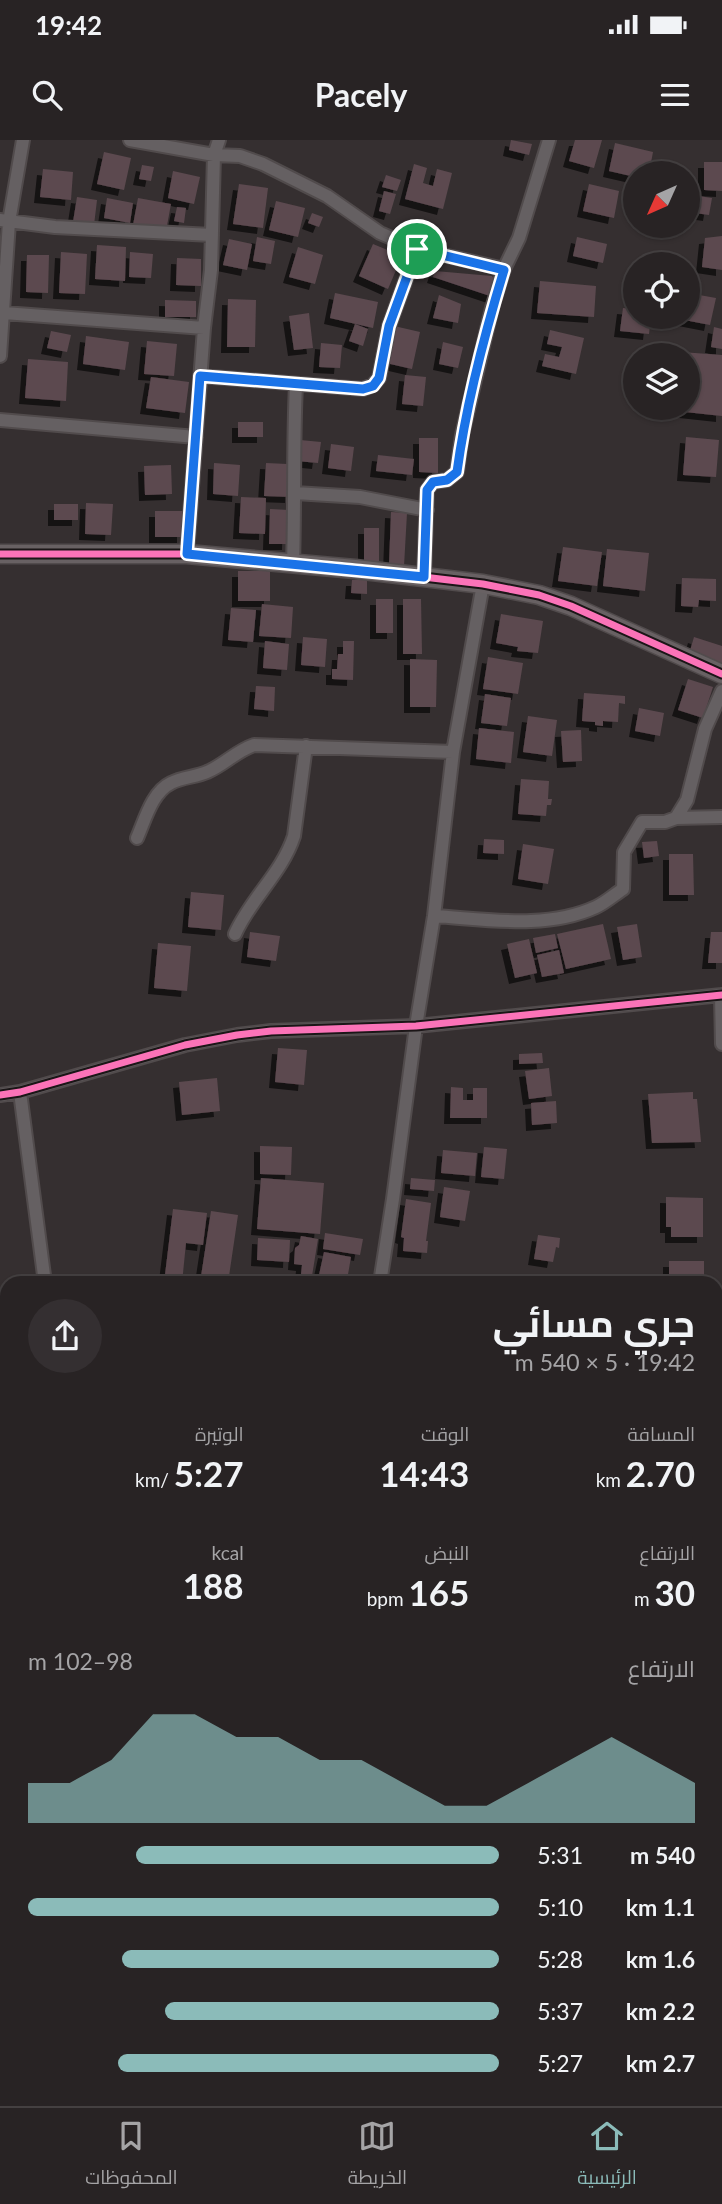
<!DOCTYPE html>
<html lang="ar">
<head>
<meta charset="utf-8">
<style>
	body { margin:0; font-family:Lato,Cairo,sans-serif; background:#342f31; color:#f1f3f6; direction:rtl; height:100vh; display:flex; flex-direction:column; font-size:26px; white-space:nowrap }
	* { box-sizing:border-box; margin:0 }
	p { font-size:23px; color:#a5a4a6 }
	.icon { flex:none; width:38px; height:38px; fill:none; stroke:currentColor; stroke-width:2; stroke-linecap:round; stroke-linejoin:round }
	.map { position:relative; flex:1; overflow:hidden; direction:ltr }
	.side { position:absolute; left:0px; top:1136px; width:723px; height:831px; display:flex; flex-direction:column; background:#282324; border-radius:21px 21px 0 0; box-shadow:0 2px 5px #0004,0 0 0 2px #444041; direction:rtl }
	.side>* { flex:none }
	.needle { width:46px; rotate:225deg }
	.fabs { position:absolute; left:623px; top:21px; display:grid; gap:14px }
	.fabs a { display:grid; place-items:center; width:77px; height:77px; border-radius:50%; background:#282324; box-shadow:0 2px 5px #0004,0 0 0 2px #444041; font-size:35px }
	.pin { position:absolute; display:grid; place-items:center; width:60px; height:60px; color:#fff; margin:-30px; border:4px solid #fff; border-radius:50%; box-shadow:0 2px 7px #0007 }
	.round { display:grid; place-items:center; flex:none; width:74px; height:74px; border-radius:37px; background:#342f31 }
	.summary { display:flex; align-items:center; justify-content:space-between; height:119px; padding:0 28px }
	h1 { font-size:38px; font-weight:700; line-height:52px }
	.metrics { display:grid; grid-template-columns:repeat(3,1fr); gap:10px; height:119px; padding:7px 28px }
	.metrics div { display:grid; align-content:center }
	.metrics b { font-size:35px; font-weight:700 }
	.metrics small { font-size:19px; font-weight:400 }
	.metrics p { font-size:19px }
	.chart { height:196px; padding:14px 28px }
	.chart p { display:flex; justify-content:space-between }
	.chart svg { width:100%; height:126px; margin-top:7px; fill:#8bbbb9; opacity:.7 }
	ul { padding:0 28px; list-style:none; font-size:23px }
	li { display:grid; grid-template-columns:112px 84px 1fr; align-items:center; height:52px }
	li i { height:18px; border-radius:9px; background:#8bbbb9 }
	.status { display:flex; justify-content:space-between; align-items:center; height:49px; padding:0 35px; background:#282324; direction:ltr }
	.status svg { height:19px; fill:currentColor }
	header { display:flex; justify-content:space-between; align-items:center; height:91px; padding:0 28px; background:#282324; font-size:32px; font-weight:700 }
	.dock { display:flex; justify-content:space-around; align-items:center; height:98px; border-top:2px solid #444041; background:#282324; font-size:19px; color:#a5a4a6 }
	.dock a { display:grid; justify-items:center; gap:4px }
	.dock .on { color:#8bbbb9 }
	.map>svg:first-child { display:block }
	.building { fill:#5c494f; filter:url(#shadow) }
	.lines { fill:none; stroke-linecap:round; stroke-linejoin:round }
	.street-casing { stroke:#514b4c; stroke-width:16 }
	.secondary-casing { stroke:#514b4c; stroke-width:21 }
	.street { stroke:#656062; stroke-width:12 }
	.secondary { stroke:#686163; stroke-width:18 }
	.cycleway-casing { stroke:#1b1617; stroke-width:11 }
	.cycleway { stroke:#fb73b8; stroke-width:7 }
	.route-casing { stroke:#fff; stroke-width:14 }
	.route { stroke:#1a73e8; stroke-width:9 }
</style>
</head>
<body>
<div class="status"><b>19:42</b><svg viewBox="0 0 49 12"><path d="M0 12V9h3v3zM5 12V6h3v6zM10 12V3h3v9zM15 12V0h3v12zM26 1h20v11H26zM47 4h2v5h-2z"/></svg></div>
<header><svg class="icon" aria-label="menu" viewBox="0 0 24 24"><path d="M4 6h16M4 12h16M4 18h16"/></svg>Pacely<svg class="icon" aria-label="search" viewBox="0 0 24 24"><circle cx="10" cy="10" r="6"/><path d="M15 15l6 6"/></svg></header>
<div class="map">
<svg width="722" height="1966" viewBox="0 0 722 1966">
	<defs>
		<filter id="shadow"><feDropShadow dx="-6" dy="6" stdDeviation="0" flood-color="#0009"/></filter>
	</defs>
	<rect width="100%" height="100%" fill="#352f30"/>
	<path class="building" d="M511,0L532,4L529,15L509,10Z
		M575,0H602L594,28L569,21Z
		M615,3L653,12L649,33H635V37L609,31Z
		M104,12L131,18L124,50L97,44Z
		M704,22H722V51L704,50Z
		M414,24L427,28L423,43L433,46L437,29L452,33L443,69L405,59Z
		M142,25L154,27L151,41L139,39Z
		M43,29L73,32L71,60L40,57Z
		M173,31L200,37L194,64L168,58Z
		M386,35L401,40L397,51L382,47Z
		M239,44L268,48L263,88L233,84Z
		M589,44L619,51L614,78L583,71Z
		M384,51L396,54L390,74L379,71Z
		M691,55L712,58L709,75L688,72Z
		M77,57L97,60L94,85L73,82Z
		M107,58L133,63L130,83L104,78Z
		M138,58L171,64L166,91L133,85Z
		M276,61L305,68L298,97L269,90Z
		M177,67L186,68L184,83L174,81Z
		M312,73L323,77L319,87L308,83Z
		M722,96V130L702,127L705,98Z
		M257,97L275,101L271,124L253,121Z
		M577,97L607,104L603,123L573,116Z
		M229,99L252,104L247,130L223,125Z
		M373,104L402,116L388,149L359,136Z
		M97,105L126,107L125,141L95,139Z
		M298,107L323,115L315,144L289,137Z
		M61,112L87,114L85,154L59,153Z
		M130,112L153,114L151,138L129,137Z
		M27,115H49L48,153L26,152Z
		M177,118L201,119V146L176,145Z
		M435,131L492,136L498,145L493,157L433,137Z
		M540,141L596,146L594,177L537,173Z
		M335,153L378,162L373,188L330,178Z
		M688,153L716,158L710,185L674,178L688,177Z
		M439,155L461,164L458,183L433,178Z
		M228,159L256,160L255,207H227Z
		M165,160L196,161V177H165Z
		M623,168L635,169V177H651L649,194L620,191Z
		M309,173L313,208L294,210L289,176Z
		M355,184L368,189L363,206L349,201Z
		M394,186L420,192L412,229L386,223Z
		M714,187L722,189V209L711,207Z
		M550,190L584,198L576,234L542,226L545,214L559,217L562,207L547,204Z
		M51,191L71,195L67,212L47,208Z
		M86,196L129,202L125,230L83,224Z
		M147,201L177,204L174,236L144,234Z
		M443,202L463,207L458,228L439,224Z
		M321,203L342,205L340,228L319,227Z
		M681,212L722,215V276L676,271V268H688V215H681Z
		M28,219L68,222L66,261L25,258Z
		M405,235L426,237L423,266L402,264Z
		M151,237L189,242L185,273L146,268Z
		M238,282H263V297H238Z
		M686,297L719,300L716,337L683,335Z
		M419,298H438V333L419,332Z
		M300,300L321,302L318,323L297,321Z
		M331,304L354,307L351,331L328,328Z
		M378,315L414,319L412,335L376,331Z
		M214,323L240,325L238,356L213,354Z
		M266,323L287,324V341L291,342V357L264,356Z
		M171,325L172,354L145,355L144,326Z
		M241,357L266,358L265,394L239,393Z
		M86,363L113,364L111,395L85,394Z
		M54,364H78V380H54Z
		M270,369L289,370L288,404H269Z
		M155,371H183V397H155Z
		M391,372L407,373L404,426L389,425Z
		M364,388H379V421H364Z
		M563,407L602,412L597,446L558,441Z
		M607,409L649,413L645,451L603,446Z
		M238,431H270V461H238Z
		M682,438L716,439V461L699,460L698,467L681,466Z
		M352,440H367V454L351,453Z
		M376,459H393V493H376Z
		M403,459H421L422,514H403Z
		M262,464L293,467L291,498L259,496Z
		M231,468L256,470L253,502L228,500Z
		M501,474L543,481L538,513L517,511L518,507L496,503Z
		M303,497L327,499L325,527L301,525Z
		M694,497L722,506V525L689,514Z
		M265,501L289,504L287,530L263,528Z
		M343,501H354L353,540L332,539V529H337L338,514H343Z
		M488,517L523,523L518,554L483,549Z
		M410,519L437,520L436,567H410Z
		M688,539L713,547L703,578L678,570Z
		M256,546L275,547L274,571L254,569Z
		M584,553L625,556V564L619,563L618,582L603,581V586L595,585V582L582,581Z
		M485,554L511,558L507,586L481,583Z
		M639,568L664,573L660,596L635,591Z
		M528,576L557,580L552,616L523,612Z
		M479,588L514,592L511,623L476,619Z
		M581,590L582,621L563,622L561,591Z
		M521,639L549,641L548,659H552L551,665H547L546,676L518,674Z
		M484,699L504,700V714L483,713Z
		M657,701L659,716L644,718L642,702Z
		M523,704L554,709L548,744L518,739Z
		M669,714H693L694,755H669Z
		M191,752L224,755L221,790L188,787Z
		M603,784L611,819L566,829L557,794Z
		M637,784L642,817L623,820L617,787Z
		M250,792L280,796L276,821L247,817Z
		M711,792H722V823H708Z
		M555,794L558,808L536,813L533,798Z
		M529,799L537,833L515,838L507,804Z
		M158,803L191,806L187,851L154,848Z
		M559,810L564,833L542,837L537,815Z
		M278,908L307,910L304,945L275,942Z
		M542,913L543,923L519,924V914Z
		M549,928L552,956L529,959L525,931Z
		M217,938L220,971L182,975L179,942Z
		M451,947L463,948V960H473V948H487V978H450Z
		M693,952V959H697L701,1002L652,1003L648,954Z
		M556,961L557,983L532,985L531,963Z
		M260,1006L292,1007L291,1035L260,1034Z
		M484,1007L507,1009L504,1039L481,1037Z
		M443,1010L477,1013L475,1036L441,1033Z
		M261,1038L324,1043L320,1094L257,1089Z
		M411,1038L435,1040L434,1051L410,1049Z
		M444,1047L470,1051L465,1081L440,1077Z
		M666,1057L703,1058V1097H671V1087H666Z
		M406,1059L431,1063L426,1101H428L427,1113L403,1111L404,1098L401,1097Z
		M173,1069L207,1073L203,1105L186,1103L182,1143H164Z
		M211,1071L238,1075L228,1143H200Z
		M325,1093L363,1099L360,1115L323,1109Z
		M538,1095L560,1098L559,1108L556,1107L553,1122L534,1119Z
		M301,1096L318,1099L312,1136L301,1134L302,1125L294,1124L295,1108L299,1105Z
		M258,1098L290,1100L289,1122L257,1120Z
		M324,1112L351,1117L347,1140L319,1135Z
		M669,1121H704V1136H707L706,1141L688,1143L669,1141Z
		M7,1575V1603L0,1604V1576Z
		M0,1622H7V1650L0,1649Z
		M7,1712V1736L0,1738V1713Z
		M380,1960H404L401,1966H380L377,1964Z
		M417,1960H445L450,1962L448,1966H414Z
		M611,1960H644L645,1966H613Z"/>
	<g class="lines">
		<g class="street-casing">
			<path id="street" d="M130,0L214,15L240,16L263,24L327,56L380,93L417,109L504,129
				M0,80L55,87L212,95
				M4,173L204,188
				M0,216L9,82L23,0
				M200,236L363,249L373,245L379,238L389,186L417,109
				M0,280L196,297
				M295,353L360,357L427,370
				M187,414L204,188L211,130L214,15L219,0
				M293,423C295,363 293,305 296,245
				M424,437L427,350L433,342L447,340L457,332L462,295L492,168L504,129L519,98L549,0
				M676,678L722,677
				M137,698C145,680 152,652 171,643C182,637 196,637 207,632C224,625 236,611 254,605L453,612
				M434,776C486,779 546,790 596,767C605,763 614,755 623,749L624,712L642,682H665L676,678L687,660L705,589L722,551
				M235,794C251,758 282,733 294,696L306,606
				M721,855L722,904
				M20,952L45,1143
				M0,955L20,952L185,905L237,895L271,891L416,886L722,855
				M380,1143L393,1059L416,886L434,776L453,612L483,444
				M0,1183H7
				M716,1728L722,1720
				M103,1960V1966
				M357,1960V1966"/>
		</g>
		<g class="secondary-casing">
			<path id="secondary" d="M0,414H187L355,429L483,444L539,455L571,466L722,534"/>
		</g>
		<use href="#street" class="street"/>
		<use href="#secondary" class="secondary"/>
		<g class="cycleway-casing">
			<path id="cycleway" d="M0,414H187L355,429L483,444L539,455L571,466L722,534
				M0,955L20,952L185,905L237,895L271,891L416,886L722,855"/>
		</g>
		<use href="#cycleway" class="cycleway"/>
	</g>
	<g class="lines">
		<g class="route-casing">
			<path id="route" d="M417,109L504,130C484,196 466,264 457,332L447,340L433,342L427,350L424,437L187,414L200,236L363,249L373,246L379,238L389,186Z"/>
		</g>
		<use href="#route" class="route"/>
	</g>
</svg>
<div class="fabs">
<a><svg class="needle" viewBox="-14 -14 28 28"><path d="M0-13l5 13h-10z" fill="#e53935"/><path d="M0 13l5-13h-10z" fill="#a5a4a6"/></svg></a>
<a><svg class="icon" aria-label="locate" viewBox="0 0 24 24"><circle cx="12" cy="12" r="6"/><path d="M12 2v4M12 18v4M2 12h4M18 12h4"/></svg></a>
<a><svg class="icon" aria-label="layers" viewBox="0 0 24 24"><path d="M12 4l9 5-9 5-9-5zM3 14l9 5 9-5"/></svg></a>
</div>
<div class="pin" style="left:417px;top:109px;background:#1e9e55"><svg class="icon" aria-label="arrive" viewBox="0 0 24 24"><path d="M6 21V4h12l-3 4 3 4H6"/></svg></div>
<section class="side">
<div class="summary"><div><h1>جري مسائي</h1><p>19:42 · 5 × 540 m</p></div><a class="round"><svg class="icon" aria-label="share" viewBox="0 0 24 24"><path d="M12 15V3M7 8l5-5 5 5M5 13v7h14v-7"/></svg></a></div>
<div class="metrics">
<div><p>المسافة</p><b>2.70<small> km</small></b></div>
<div><p>الوقت</p><b>14:43</b></div>
<div><p>الوتيرة</p><b>5:27<small> /km</small></b></div>
</div>
<div class="metrics">
<div><p>الارتفاع</p><b>30<small> m</small></b></div>
<div><p>النبض</p><b>165<small> bpm</small></b></div>
<div><p>kcal</p><b>188</b></div>
</div>
<div class="chart"><p><span>الارتفاع</span>98–102 m</p>
<svg viewBox="0 0 160 44" preserveAspectRatio="none"><path d="M0 44V30L10 30L20 22L30 6L40 6L50 14L60 14L70 22L80 22L90 30L100 38L110 38L120 30L130 22L140 14L150 22L160 30V44z"/></svg>
</div>
<ul>
<li><b>540 m</b>5:31<i style="width:77%"></i></li>
<li><b>1.1 km</b>5:10<i style="width:100%"></i></li>
<li><b>1.6 km</b>5:28<i style="width:80%"></i></li>
<li><b>2.2 km</b>5:37<i style="width:71%"></i></li>
<li><b>2.7 km</b>5:27<i style="width:81%"></i></li>
</ul>
</section>
</div>
<nav class="dock">
<a class="on"><svg class="icon" aria-label="home" viewBox="0 0 24 24"><path d="M3 11l9-7 9 7M6 9v11h12V9"/></svg>الرئيسية</a>
<a><svg class="icon" aria-label="map" viewBox="0 0 24 24"><path d="M3 6l6-2 6 2 6-2v14l-6 2-6-2-6 2zM9 4v14M15 6v14"/></svg>الخريطة</a>
<a><svg class="icon" aria-label="saved" viewBox="0 0 24 24"><path d="M7 4h10v16l-5-4-5 4z"/></svg>المحفوظات</a>
</nav>
</body>
</html>
